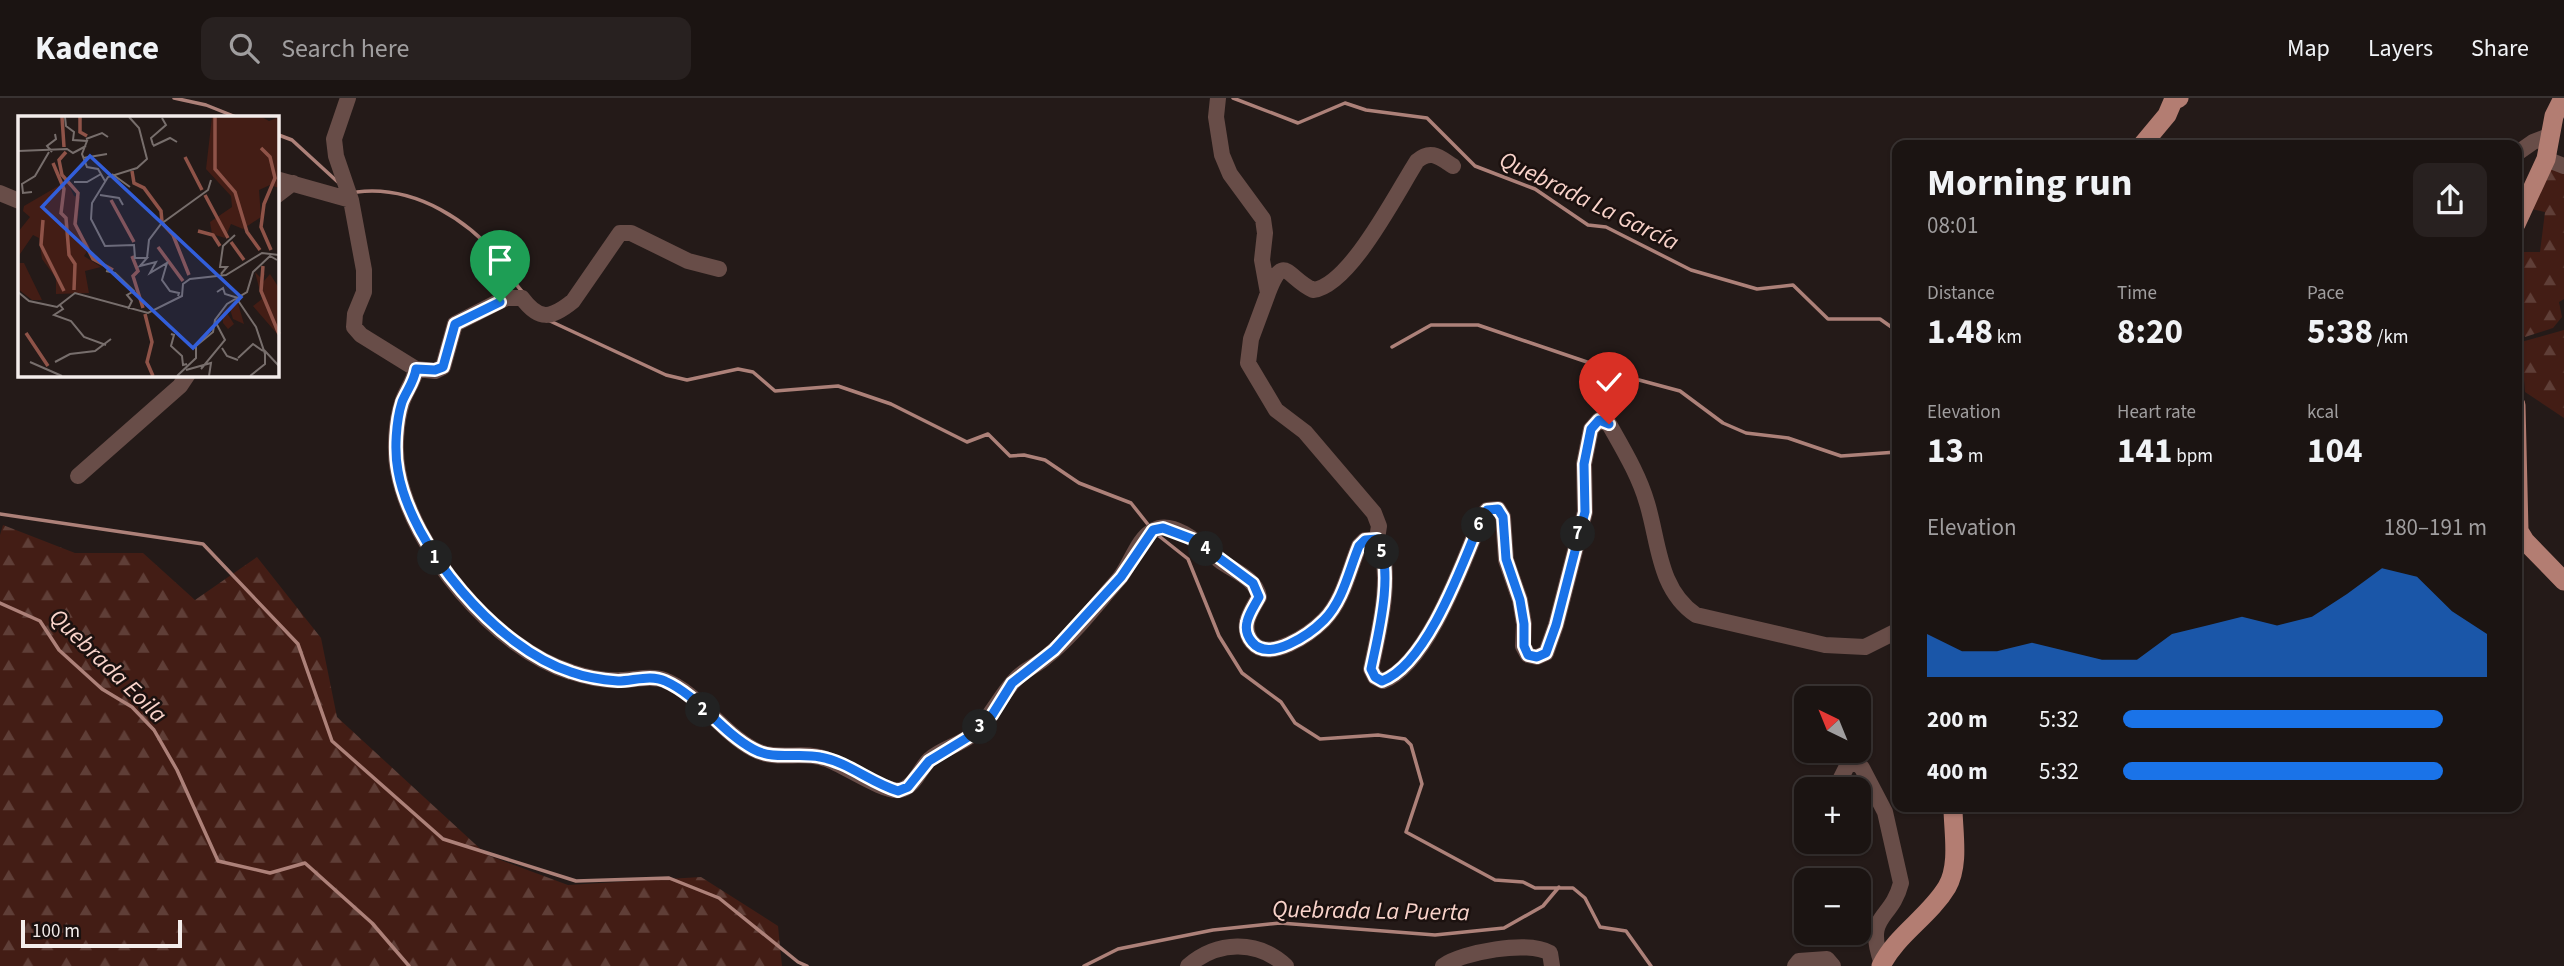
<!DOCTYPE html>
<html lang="en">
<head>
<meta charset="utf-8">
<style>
	body { margin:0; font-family:"Source Sans 3",sans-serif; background:#282120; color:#f1f3f6; height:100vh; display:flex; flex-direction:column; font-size:26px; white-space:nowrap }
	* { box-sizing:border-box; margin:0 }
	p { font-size:23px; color:#a09e9f }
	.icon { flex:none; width:38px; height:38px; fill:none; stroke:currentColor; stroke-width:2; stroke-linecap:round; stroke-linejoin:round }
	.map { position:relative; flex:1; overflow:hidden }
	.sheet { position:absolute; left:1892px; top:42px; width:630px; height:672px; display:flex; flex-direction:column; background:#1b1412; border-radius:14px; box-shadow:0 2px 5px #0004,0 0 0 2px #393332 }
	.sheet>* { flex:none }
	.needle { width:46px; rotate:317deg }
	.buttons { position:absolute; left:1794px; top:588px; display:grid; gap:14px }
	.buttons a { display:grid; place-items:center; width:77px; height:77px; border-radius:14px; background:#1b1412; box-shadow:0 2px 5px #0004,0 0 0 2px #393332; font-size:35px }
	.scale { position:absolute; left:21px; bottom:18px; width:161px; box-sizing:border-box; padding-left:7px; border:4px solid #f4edeb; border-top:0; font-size:19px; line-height:24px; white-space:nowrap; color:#f4edeb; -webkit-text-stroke:5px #1b110f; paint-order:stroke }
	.pin { position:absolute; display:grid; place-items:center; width:60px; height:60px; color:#fff; margin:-72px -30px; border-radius:50% 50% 50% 0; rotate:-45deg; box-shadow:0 0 7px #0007 }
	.pin .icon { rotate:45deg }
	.km { position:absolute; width:35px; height:35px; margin:-18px; border-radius:50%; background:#222; color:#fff; font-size:19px; line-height:35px; text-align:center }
	.round { display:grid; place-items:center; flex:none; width:74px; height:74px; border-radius:14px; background:#282120 }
	.head { display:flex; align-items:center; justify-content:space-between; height:119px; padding:0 35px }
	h1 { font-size:38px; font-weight:700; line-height:52px }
	.metrics { display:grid; grid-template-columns:repeat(3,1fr); gap:10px; height:119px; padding:7px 35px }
	.metrics div { display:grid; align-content:center }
	.metrics b { font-size:35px; font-weight:700 }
	.metrics small { font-size:19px; font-weight:400 }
	.metrics p { font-size:19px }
	.chart { height:196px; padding:14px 35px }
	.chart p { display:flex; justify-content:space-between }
	.chart svg { width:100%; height:126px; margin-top:7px; fill:#1a73e8; opacity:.7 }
	ul { padding:0 35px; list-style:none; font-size:23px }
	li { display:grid; grid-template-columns:112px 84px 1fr; align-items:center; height:52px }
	li i { height:18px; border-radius:9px; background:#1a73e8 }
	header { display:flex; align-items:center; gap:42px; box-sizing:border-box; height:98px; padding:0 35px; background:#1b1412; border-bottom:2px solid #393332 }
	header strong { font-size:33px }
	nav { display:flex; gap:38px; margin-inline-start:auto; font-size:24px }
	.search { width:490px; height:63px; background:#282120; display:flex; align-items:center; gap:18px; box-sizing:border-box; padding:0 24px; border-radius:14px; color:#a09e9f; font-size:26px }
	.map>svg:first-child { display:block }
	.forest { fill:url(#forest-firs) }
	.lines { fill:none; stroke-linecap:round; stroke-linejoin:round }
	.stream { stroke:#ad8179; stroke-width:3.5 }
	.minor { stroke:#684d48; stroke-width:16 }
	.major { stroke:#b37d72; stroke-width:19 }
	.route-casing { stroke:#fff; stroke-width:14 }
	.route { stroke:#1a73e8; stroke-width:9 }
	.labels { text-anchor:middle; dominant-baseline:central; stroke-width:5; stroke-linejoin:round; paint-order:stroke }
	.water-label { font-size:24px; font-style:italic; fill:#fad4cb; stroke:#1b110f }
	.inset-river { fill:none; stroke:#8f5348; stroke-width:3.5 }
	.inset-road { fill:none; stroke:#776e6c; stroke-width:2 }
	.view { fill:#325eda; fill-opacity:0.15; stroke:#325eda; stroke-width:3.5 }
	.inset-edge { fill:none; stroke:#f4edeb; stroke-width:3.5 }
</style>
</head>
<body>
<header>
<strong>Kadence</strong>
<div class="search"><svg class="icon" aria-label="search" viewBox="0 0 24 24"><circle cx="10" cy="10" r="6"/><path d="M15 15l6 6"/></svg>Search here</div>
<nav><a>Map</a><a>Layers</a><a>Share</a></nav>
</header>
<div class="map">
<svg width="2564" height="868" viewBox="0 0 2564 868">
	<defs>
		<pattern id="forest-firs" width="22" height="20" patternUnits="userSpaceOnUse" patternTransform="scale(1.75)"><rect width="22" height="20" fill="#431d15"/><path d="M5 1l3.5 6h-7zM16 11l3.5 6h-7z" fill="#5f3e37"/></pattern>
	</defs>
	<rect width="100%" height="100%" fill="#241a18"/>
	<path class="forest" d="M2550,70L2564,75V201L2559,204L2562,219L2553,230L2525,239L2517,228L2516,154H2540L2545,114L2531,111Z
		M2564,232V320L2525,294L2521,244Z
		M3,427L75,455H143L195,502L257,459L321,540L337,619L487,757L568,787L701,779L778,828L782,868H0V437Z"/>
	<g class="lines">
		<path class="stream" d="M174,0L206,7L236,19
			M1233,0L1298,25L1345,5L1366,12L1427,20L1475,68L1535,91L1588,127L1606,129L1691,172L1757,191L1793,187L1828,221H1880L1897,233
			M276,36L292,42L340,86
			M357,94C415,87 472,123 506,169C513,178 514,187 524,195
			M550,223L666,277L687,282L738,271L753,274L775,293L838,288L891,306L967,344L988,336L1010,358L1024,357L1045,362L1079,385L1131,405L1150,429
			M1392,249L1431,227H1478L1587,264L1612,281L1639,282L1680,293L1723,325L1746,335L1788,340L1841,358L1897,354
			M0,416L203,446L298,546L332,643L443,741L576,783L669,780L719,800L798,864L807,868
			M1159,438L1188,461L1219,538L1242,575L1281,604L1295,625L1320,641L1378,637L1405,641L1411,647L1422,686L1406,734L1495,782L1523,784L1535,790H1573L1585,800L1600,829L1626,833L1651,868
			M0,505L40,523L59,552L102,591L132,609L154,632L177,672L218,763L270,775L305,765L372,825L409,868
			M1084,868L1118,851L1213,832L1280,825L1435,837L1504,830L1543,808L1559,789"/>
		<path class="minor" d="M348,0L334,41L336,58L351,102L364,172V194L355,216L354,229L361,237L416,271C414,284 406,292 402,305C396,323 394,353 398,373C412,450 495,551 571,574C586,579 606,583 621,582C634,582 651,577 664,582C698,595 720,633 753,651C776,664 803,652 826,661C844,667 884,695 900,692C915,689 920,670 930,661C943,650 960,647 973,636C993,617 999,599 1015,582C1023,572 1036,568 1045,560C1072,539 1095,508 1118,482C1130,469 1137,440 1154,432C1175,421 1204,450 1219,462C1233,473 1256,480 1259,499C1255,506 1249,515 1247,524C1246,531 1247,538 1252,544C1269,565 1310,536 1324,522C1343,503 1349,472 1359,448L1365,442L1377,441C1395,473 1378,537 1371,571L1375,579L1383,583C1428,566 1464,462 1482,419L1487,412L1498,411L1503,419L1506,462L1520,502L1524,526L1523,548L1528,557L1537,559L1546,555L1556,527L1585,414L1584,366L1591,331L1599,322L1609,326C1623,351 1639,377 1647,405C1659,444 1658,491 1696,517L1825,547L1865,549L1897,533
			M1218,0L1216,19L1222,57L1230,76L1263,121L1265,135L1262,162L1268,195L1251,241L1248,265L1276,312L1305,334L1374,415L1379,428L1377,441
			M2516,56L2533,44L2549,38
			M2546,61L2564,68
			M276,81L351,102
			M0,95L19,103
			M276,98L293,85
			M1268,195C1284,153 1287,180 1313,192C1350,188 1397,94 1417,63C1431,51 1439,59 1453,68
			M416,271L435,273L443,269L455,226L506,200H522C539,223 551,221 573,203L620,135H631L688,163L719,171
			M78,378L180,288L188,276
			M1840,682L1848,666H1858L1862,670L1885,714L1901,785C1891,824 1864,815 1882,866
			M1188,868C1217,843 1257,841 1286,868
			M1443,868C1463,854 1528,842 1550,855L1552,868
			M1795,868L1799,863L1827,861L1833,868"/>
		<path class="major" d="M2142,47L2167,17L2173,3L2179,0
			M2516,126L2546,61L2554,18L2563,0
			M2516,307L2519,433L2525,443L2564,483
			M1881,868C1897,836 1929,819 1947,789C1960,766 1953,734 1953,709"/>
	</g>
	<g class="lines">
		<g class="route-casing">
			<path id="route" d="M500,204L455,226L443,269L435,272L416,271C414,284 407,292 402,304C396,323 394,353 398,373C411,448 497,551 571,574C585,579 604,582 618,583C633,583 651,576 665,583C699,598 720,633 753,651C774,663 798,654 820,659C848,664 871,685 898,693L908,689L929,663L970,638L992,617L1012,585L1054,552L1121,479L1153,432L1163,430L1195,442L1253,485L1259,499C1255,507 1249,515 1247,524C1245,532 1247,538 1252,544C1269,565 1310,536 1324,522C1343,503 1349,472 1359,448L1365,442L1377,441C1395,472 1378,537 1371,571L1375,579L1382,583C1428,566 1464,462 1482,419L1487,412L1498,411L1503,419L1506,461L1520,502L1524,526V548L1528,557L1537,559L1546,555L1556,527L1585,414L1584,366L1591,331L1599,322L1609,326"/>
		</g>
		<use href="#route" class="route"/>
	</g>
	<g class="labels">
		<g class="water-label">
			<text transform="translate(1589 103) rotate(26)">Quebrada La García</text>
			<text transform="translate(108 568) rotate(44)">Quebrada Eoila</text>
			<text transform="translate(1371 813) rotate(1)">Quebrada La Puerta</text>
		</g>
	</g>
	<g transform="translate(18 18)">
		<rect width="261" height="261" fill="#241a18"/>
		<path d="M194,1H244L251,5L261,1V72L252,69L241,74L243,101L225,113L213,108L207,122L194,118L192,106L214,91L213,80L188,53ZM49,65L56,80L62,81L59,111L72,131L66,140L83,151L67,155L71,177L38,178V162L24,143L21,122L15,119L0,141V116L12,101L5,95L6,90ZM0,147H6L24,184H14L0,173ZM237,156L242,161L247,157L245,166L252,158L261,172V220L235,190L244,183ZM219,184L226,208L215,203L212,193L209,197L216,208L210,213L205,207V196Z" fill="#431d15"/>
		<path class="inset-river" d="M44,1L46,31M62,1V16L69,20M197,1V53L217,76L229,116L242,134M243,32L252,41L257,62L246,88L243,111L253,134M48,36L41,44L44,59L60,77L57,108L75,143L95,154M167,41L184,74M35,47L46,73L43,97L48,102L51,139L57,148L56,174M114,55L116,67L126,72L143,95L144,106M187,79L210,122M93,84L116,126M25,104L23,129L46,175M145,108L155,119L171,159M180,115L195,119L202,130M213,126L226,144M140,131L165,165M114,140L120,155L115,160L125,192M245,150L243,175L261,218M127,198L134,226L129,246L135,260M8,217L30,250"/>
		<path class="inset-road" d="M47,1L48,10L56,16L55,24L69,25L64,38L69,51L80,53L87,65M111,1L121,12L129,43L119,52L90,61L74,87L73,103L87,130L116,129L117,142H129L122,150L138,146L132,157L149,147L144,164L152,175L161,177L160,180M68,23L84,17L90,21M135,29L133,22L148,9L144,2M135,30L152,22L159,26M0,35L49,33L55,37L68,30M34,36L29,30L38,23L37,18M65,42L89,38M94,58L112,71M56,66H69L83,58M14,76L5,77L4,68L17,60L31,36M82,79L101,82L105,89M129,142L131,124L143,108L190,74L193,64M88,155L97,157L116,175L109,179L114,185L110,193M203,158L209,151H202L205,130L217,119M0,176L11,185L39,191L57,177L130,197L164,180L165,168L172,163L208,159L244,137L261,139M199,176L205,172L207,178L220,182M219,183L238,211L247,238V248L232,260M42,189L45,193L36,199L53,205L66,221L88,229M153,218L156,219L153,230L164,240L165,249L169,248M204,232L209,240L220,244M246,234L261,250M220,242L235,228L245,235M12,246L44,260M37,246L52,238L77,235L93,223M183,253L207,224L197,205M168,254L193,247L191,260M159,260L178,242V230L195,216L197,204L209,188L229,176L235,156L252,140L259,144"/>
		<path class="view" d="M72,40L223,181L175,232L24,91Z"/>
		<rect width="261" height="261" class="inset-edge"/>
	</g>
</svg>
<div class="buttons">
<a><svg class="needle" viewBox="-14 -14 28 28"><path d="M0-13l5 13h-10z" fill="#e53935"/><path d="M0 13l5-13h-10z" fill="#a09e9f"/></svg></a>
<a>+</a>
<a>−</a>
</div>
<div class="scale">100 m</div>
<div class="pin" style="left:500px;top:204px;background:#1e9e55"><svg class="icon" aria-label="arrive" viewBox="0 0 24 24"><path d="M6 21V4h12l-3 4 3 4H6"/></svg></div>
<div class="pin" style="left:1609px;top:326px;background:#d93025"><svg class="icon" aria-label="check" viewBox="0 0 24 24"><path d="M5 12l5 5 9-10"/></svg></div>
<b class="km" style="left:435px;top:460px">1</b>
<b class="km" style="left:703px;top:612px">2</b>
<b class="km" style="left:980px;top:629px">3</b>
<b class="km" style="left:1206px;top:451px">4</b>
<b class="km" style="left:1382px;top:454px">5</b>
<b class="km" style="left:1479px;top:427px">6</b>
<b class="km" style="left:1578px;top:436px">7</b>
<section class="sheet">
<div class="head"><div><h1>Morning run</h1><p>08:01</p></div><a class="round"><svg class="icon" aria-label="share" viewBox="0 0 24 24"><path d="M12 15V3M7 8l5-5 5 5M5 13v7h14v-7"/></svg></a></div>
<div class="metrics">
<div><p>Distance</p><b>1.48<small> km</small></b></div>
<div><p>Time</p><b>8:20</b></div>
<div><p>Pace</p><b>5:38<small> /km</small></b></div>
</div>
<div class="metrics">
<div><p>Elevation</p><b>13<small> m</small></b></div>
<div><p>Heart rate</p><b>141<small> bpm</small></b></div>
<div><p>kcal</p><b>104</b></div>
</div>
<div class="chart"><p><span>Elevation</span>180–191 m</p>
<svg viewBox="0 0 160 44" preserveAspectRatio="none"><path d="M0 44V29L10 35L20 35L30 32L40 35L50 38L60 38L70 29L80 26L90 23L100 26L110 23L120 15L130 6L140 9L150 21L160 29V44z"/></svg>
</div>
<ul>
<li><b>200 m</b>5:32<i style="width:88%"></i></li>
<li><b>400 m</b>5:32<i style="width:88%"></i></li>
</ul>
</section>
</div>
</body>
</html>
